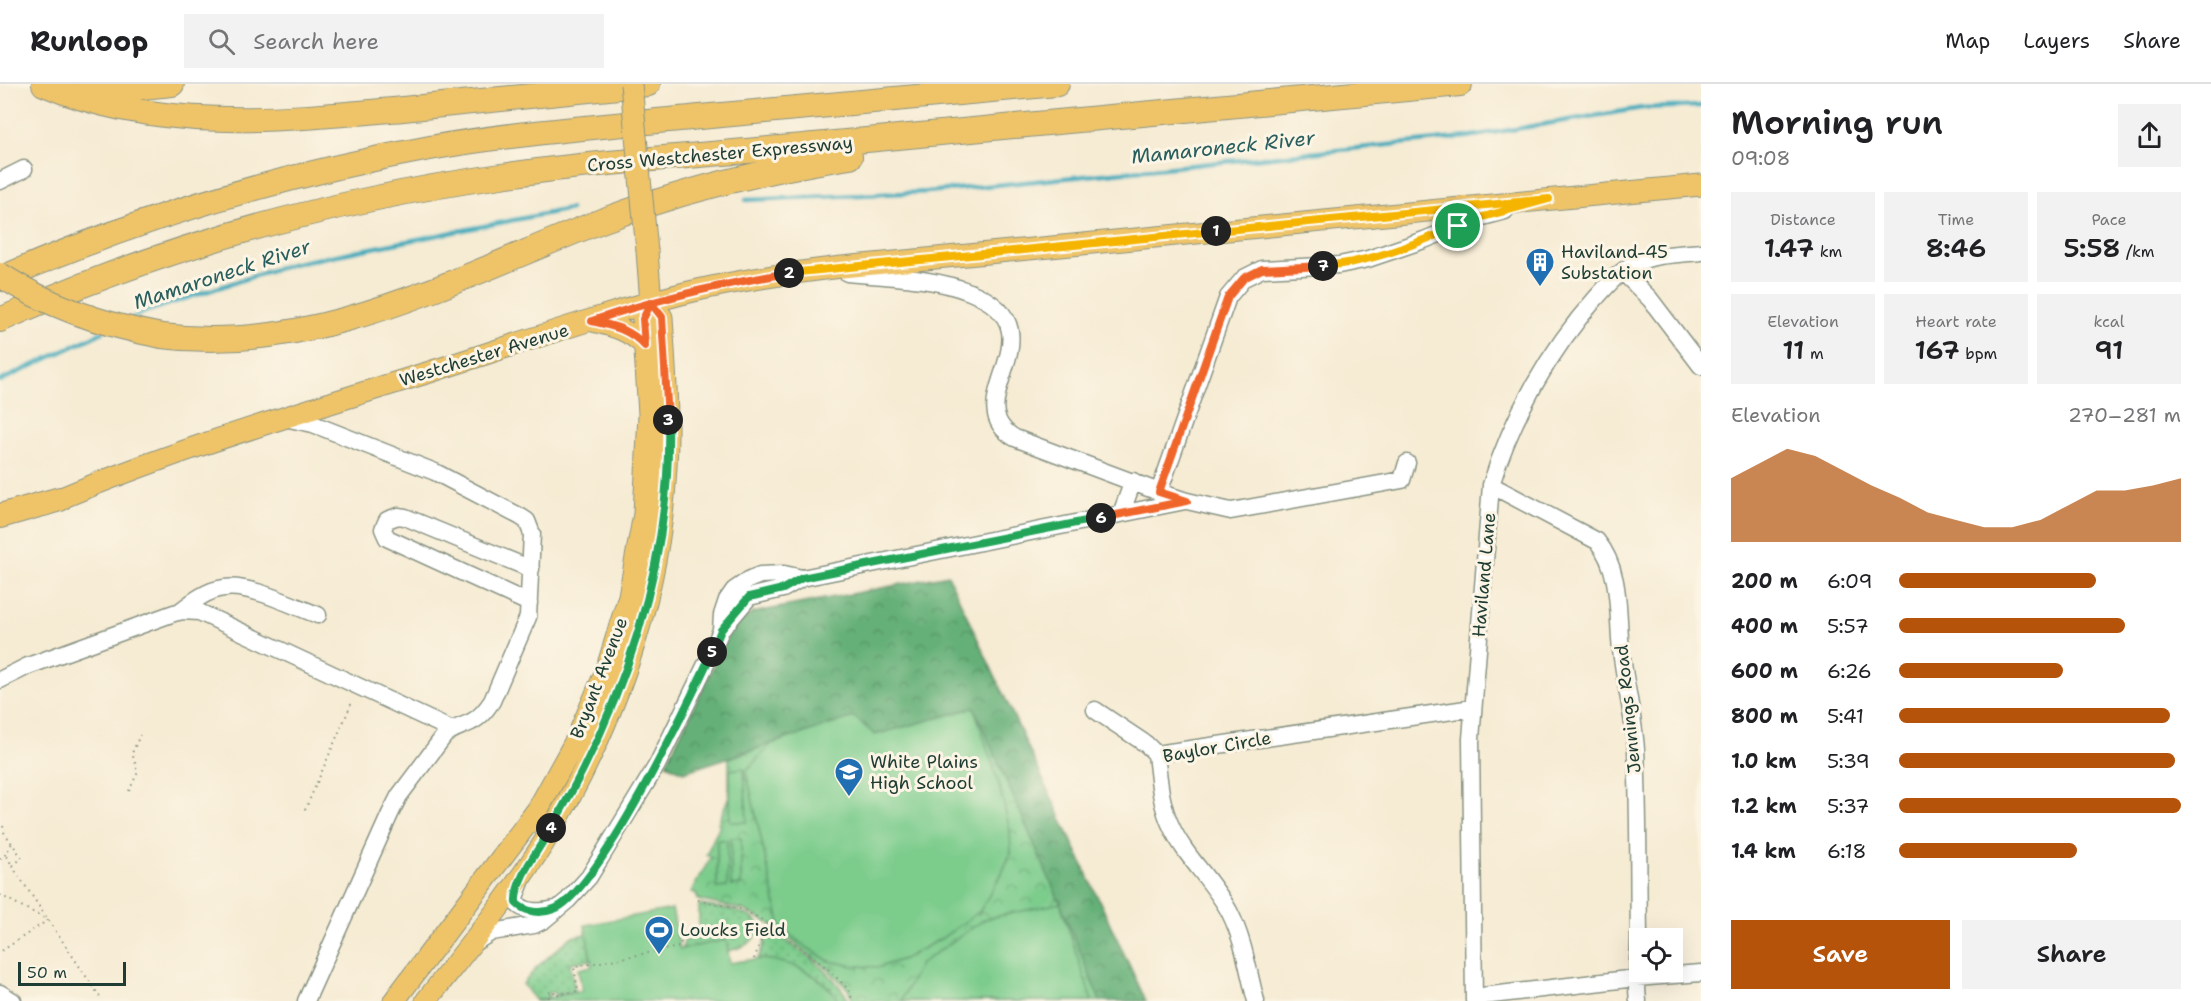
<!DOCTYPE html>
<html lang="en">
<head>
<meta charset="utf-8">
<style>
	body { margin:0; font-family:"Shantell Sans",sans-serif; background:#f2f2f2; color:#202124; height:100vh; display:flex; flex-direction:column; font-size:22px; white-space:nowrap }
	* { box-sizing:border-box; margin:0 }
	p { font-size:20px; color:#757577 }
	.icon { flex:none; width:33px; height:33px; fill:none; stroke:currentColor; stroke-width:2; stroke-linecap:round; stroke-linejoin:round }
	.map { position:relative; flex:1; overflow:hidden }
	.details { display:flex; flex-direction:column; background:#fff; width:510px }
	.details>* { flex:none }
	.buttons { position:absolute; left:1629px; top:844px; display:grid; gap:12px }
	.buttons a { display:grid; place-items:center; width:54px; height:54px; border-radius:0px; background:#fff; box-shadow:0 6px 24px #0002; font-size:30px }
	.scale { position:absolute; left:18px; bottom:15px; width:108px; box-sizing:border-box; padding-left:6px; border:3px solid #1f3d34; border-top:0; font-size:16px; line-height:21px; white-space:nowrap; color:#1f3d34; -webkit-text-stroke:4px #fcf5e5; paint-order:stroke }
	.pin { position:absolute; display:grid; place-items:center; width:51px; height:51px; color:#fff; margin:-26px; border:3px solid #fff; border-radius:50%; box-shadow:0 2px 6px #0007 }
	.km { position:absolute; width:30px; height:30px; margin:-15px; border-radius:50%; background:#222; color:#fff; font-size:16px; line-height:30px; text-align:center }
	.round { display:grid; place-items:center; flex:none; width:63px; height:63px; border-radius:0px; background:#f2f2f2 }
	.headline { display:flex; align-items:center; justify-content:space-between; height:102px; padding:0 30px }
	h1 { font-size:33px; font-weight:600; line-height:45px }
	.stats { display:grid; grid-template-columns:repeat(3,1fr); gap:9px; height:102px; padding:6px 30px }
	.stats div { display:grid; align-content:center; border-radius:0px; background:#f2f2f2; text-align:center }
	.stats b { font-size:26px; font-weight:600 }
	.stats small { font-size:16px; font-weight:400 }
	.stats p { font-size:16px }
	.chart { height:168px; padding:12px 30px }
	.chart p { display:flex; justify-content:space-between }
	.chart svg { width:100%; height:108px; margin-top:6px; fill:#b45309; opacity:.7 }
	.button { display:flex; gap:12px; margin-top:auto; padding:12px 30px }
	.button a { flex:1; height:69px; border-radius:0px; background:#b45309; color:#fff; font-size:24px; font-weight:600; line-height:69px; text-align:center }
	.button a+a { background:#f2f2f2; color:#202124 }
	ul { padding:0 30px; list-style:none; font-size:20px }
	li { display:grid; grid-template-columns:96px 72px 1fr; align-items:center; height:45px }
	li i { height:15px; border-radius:8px; background:#b45309 }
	header { display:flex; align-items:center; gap:36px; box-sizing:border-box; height:84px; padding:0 30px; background:#fff; border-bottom:2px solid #e0e0e0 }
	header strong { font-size:28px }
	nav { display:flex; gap:33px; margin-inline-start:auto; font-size:21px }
	.search { width:420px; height:54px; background:#f2f2f2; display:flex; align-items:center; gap:15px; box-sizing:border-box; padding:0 21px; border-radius:0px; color:#757577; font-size:22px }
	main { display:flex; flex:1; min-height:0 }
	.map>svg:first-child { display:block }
	.grass { fill:url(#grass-dots); stroke:#4e8460; stroke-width:1.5 }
	.forest { fill:url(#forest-crowns); stroke:#427656; stroke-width:1.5 }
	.park { fill:url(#park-crowns); stroke:#4e8460; stroke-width:1.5 }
	.pitch { fill:#7ccc8c; stroke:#4e8460; stroke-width:1.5 }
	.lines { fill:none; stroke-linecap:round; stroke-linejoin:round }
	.stream { stroke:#3daabc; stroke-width:4.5 }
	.minor-casing { stroke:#8a9484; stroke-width:19 }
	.major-casing { stroke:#8a9484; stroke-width:23 }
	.highway-casing { stroke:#8a9484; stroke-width:26 }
	.path { stroke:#8a9484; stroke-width:2; stroke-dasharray:1.5 4.5; stroke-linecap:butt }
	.minor { stroke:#fff; stroke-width:16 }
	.major { stroke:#efc469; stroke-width:21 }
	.highway { stroke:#efc469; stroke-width:24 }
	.major-bridge-casing { stroke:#8a9484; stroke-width:23; stroke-linecap:butt }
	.highway-bridge-casing { stroke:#8a9484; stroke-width:26; stroke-linecap:butt }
	.major-bridge { stroke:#efc469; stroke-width:21 }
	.highway-bridge { stroke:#efc469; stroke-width:24 }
	.split-1-casing { stroke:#fff; stroke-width:12 }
	.split-2-casing { stroke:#fff; stroke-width:12 }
	.split-3-casing { stroke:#fff; stroke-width:12 }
	.split-4-casing { stroke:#fff; stroke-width:12 }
	.split-5-casing { stroke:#fff; stroke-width:12 }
	.split-6-casing { stroke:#fff; stroke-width:12 }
	.split-7-casing { stroke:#fff; stroke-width:12 }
	.split-8-casing { stroke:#fff; stroke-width:12 }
	.split-1 { stroke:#f5b400; stroke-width:8 }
	.split-2 { stroke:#f5b400; stroke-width:8 }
	.split-3 { stroke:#f0652b; stroke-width:8 }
	.split-4 { stroke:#22a559; stroke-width:8 }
	.split-5 { stroke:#22a559; stroke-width:8 }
	.split-6 { stroke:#22a559; stroke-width:8 }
	.split-7 { stroke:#f0652b; stroke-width:8 }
	.split-8 { stroke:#f5b400; stroke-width:8 }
	.labels { text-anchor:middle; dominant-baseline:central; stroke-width:6; stroke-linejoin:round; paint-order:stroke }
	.street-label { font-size:18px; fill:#1f3d34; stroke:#fcf5e5 }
	.poi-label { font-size:18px; fill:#1f3d34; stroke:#fcf5e5; text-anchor:start }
	.water-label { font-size:20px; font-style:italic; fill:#285e5d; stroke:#fcf5e5 }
</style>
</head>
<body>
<header>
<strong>Runloop</strong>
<div class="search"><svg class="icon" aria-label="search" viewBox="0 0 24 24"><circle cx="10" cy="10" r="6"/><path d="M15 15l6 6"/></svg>Search here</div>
<nav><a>Map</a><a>Layers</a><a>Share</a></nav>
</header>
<main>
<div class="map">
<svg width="1701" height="917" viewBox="0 0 1701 917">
	<defs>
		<pattern id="grass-dots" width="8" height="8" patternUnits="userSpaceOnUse" patternTransform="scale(1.5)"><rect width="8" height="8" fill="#7ccc8c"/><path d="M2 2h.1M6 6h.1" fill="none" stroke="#65a773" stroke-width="1.8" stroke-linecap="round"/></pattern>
		<pattern id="forest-crowns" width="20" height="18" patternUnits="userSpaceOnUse" patternTransform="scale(1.5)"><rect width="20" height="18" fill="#65b078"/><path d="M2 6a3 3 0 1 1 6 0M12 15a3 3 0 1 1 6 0" fill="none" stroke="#539063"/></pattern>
		<pattern id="park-crowns" width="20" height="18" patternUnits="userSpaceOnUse" patternTransform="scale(1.5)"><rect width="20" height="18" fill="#7ccc8c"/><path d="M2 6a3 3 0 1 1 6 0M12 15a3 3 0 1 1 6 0" fill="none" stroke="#65a773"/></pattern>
	</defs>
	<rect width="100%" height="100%" fill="#fcf5e5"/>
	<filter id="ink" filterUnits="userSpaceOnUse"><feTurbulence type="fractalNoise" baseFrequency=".0167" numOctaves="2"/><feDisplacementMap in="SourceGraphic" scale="12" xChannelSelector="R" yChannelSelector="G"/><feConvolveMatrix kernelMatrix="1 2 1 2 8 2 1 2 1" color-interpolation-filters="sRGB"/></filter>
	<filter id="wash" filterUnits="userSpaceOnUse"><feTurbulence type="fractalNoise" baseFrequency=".008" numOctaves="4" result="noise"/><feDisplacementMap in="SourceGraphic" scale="24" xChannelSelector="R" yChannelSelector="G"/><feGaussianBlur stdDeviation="1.35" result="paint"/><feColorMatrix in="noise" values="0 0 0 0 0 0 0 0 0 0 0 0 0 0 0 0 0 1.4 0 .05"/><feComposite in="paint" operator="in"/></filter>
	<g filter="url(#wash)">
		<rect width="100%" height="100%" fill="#f6ebd3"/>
		<path class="grass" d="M699,821C717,824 751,825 761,843C754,859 744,863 728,867L726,857L682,865L684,857L699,854Z
			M772,846C799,867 833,886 849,917H838C835,911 830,907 825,903C803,884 787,879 758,875L769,847Z
			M587,850L591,876L570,879L575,907L555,911L553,908L548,909L549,914L535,916L523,900L537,883L571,853Z"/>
		<path class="forest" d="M948,491L1146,917H1100L1060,819L974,624L875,651L853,633L684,688L666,680L730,547L752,529Z"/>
		<path class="park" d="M974,624L1060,819L1100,917H853L848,905L827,884L768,839L744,826L698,816L696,809L691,808L711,773L706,771L720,741L718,739L729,712V674L854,633L875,651Z"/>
		<path class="pitch" d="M974,624L998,697L1010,746L1011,768L1002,789L980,827L942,854L906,874L880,883L854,882L829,877L806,863L781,844L746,687L771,660L854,633L875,651Z
			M744,684L747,738H730V686Z
			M731,754H741V801L731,802Z
			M717,756H727V803L717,804Z
			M1060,819L1092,917H901L920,880L985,835Z
			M672,825L680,865L726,856L730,879C741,877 751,875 762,875C790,877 824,891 838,917H534L582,907L578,885L592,882L585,841Z"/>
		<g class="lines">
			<path class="stream" d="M746,116L927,108L1467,53L1642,24L1701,22
				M130,235L147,227L291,180L570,125
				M0,297L103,248"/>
		</g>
	</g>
	<g filter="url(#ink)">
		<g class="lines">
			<g class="minor-casing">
				<path id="minor" d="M0,97L24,85
					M1623,188L1650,215L1701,282
					M847,189C888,193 932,193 970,208C1066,247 953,318 1015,354L1159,408L1187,417L1231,427L1402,396L1407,379
					M284,334L313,340L435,388L521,433L527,437L532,450L528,533L492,617C486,626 480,634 471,638C461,643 452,644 444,652L399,712L390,730L306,917
					M1491,401L1597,457C1622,487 1617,530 1621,566C1625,600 1634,633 1636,666C1639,728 1638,791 1639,853C1639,875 1635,895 1638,917
					M1159,408L1228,213L1244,194L1262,185L1339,181L1368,175L1424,156L1479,134L1505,127
					M1121,430L1133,397
					M529,519L387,454L383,445L387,436L398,432L405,433L531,485
					M179,528C192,518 207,506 224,504C250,500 293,522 318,531
					M722,545L749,513L783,505L802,494L1185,417
					M0,596L28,582L174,529L182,527L199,528L450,645
					M1095,626L1146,660L1156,670
					M1156,670L1473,624
					M1156,670C1159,694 1160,719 1171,742C1185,773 1214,798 1230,829C1244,857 1248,887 1256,917
					M521,798L515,813L516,819C527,830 540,828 555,825
					M474,859L492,848L534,841L544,836L568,816L589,793L657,681L709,574L721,546L722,531L727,516L734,506L750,495L760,491L784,490L802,494
					M0,909L13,917
					M1474,913L1636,894L1701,889
					M1474,917L1471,655L1491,401C1512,333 1549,267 1596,214C1607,202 1619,187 1634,180C1654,170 1679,170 1701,168"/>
			</g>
			<g class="major-casing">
				<path id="major" d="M593,237C613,242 630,246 645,262
					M45,421C172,366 306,327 439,285C521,259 602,230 685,209C737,196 789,189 842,183L1701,101
					M394,917L538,725L576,656L606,587L629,512L644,430L649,330L643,235L651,219
					M426,917C466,866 508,815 543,760C612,647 660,516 666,383C669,333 665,283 662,233L651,219L647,167"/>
			</g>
			<g class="highway-casing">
				<path id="highway" d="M44,0C158,49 282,36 403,25C485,17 567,9 648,0
					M89,0L132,4L172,0
					M0,195C138,134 282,91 430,64C520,48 610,42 700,33C819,22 938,11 1057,0
					M0,236C159,164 328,117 501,92C611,76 724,70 835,59C1043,39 1252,20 1460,0
					M162,252C319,272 462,191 604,136C684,106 766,86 850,73
					M0,432L60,415"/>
			</g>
			<path class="path" d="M129,707L138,688L132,669L140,651
				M305,726L353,616
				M3,742L4,748L22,774L12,782L6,770
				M0,775L6,770L12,759
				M12,782L102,916
				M0,811L48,836L0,868
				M698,816L744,826L768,839L827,884L848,905L853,917
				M754,875L768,839
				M549,914L548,909L554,907L555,911L578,907L574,883L679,863L681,858"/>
			<use href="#minor" class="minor"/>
			<use href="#major" class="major"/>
			<use href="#highway" class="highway"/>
			<g class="major-bridge-casing">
				<path id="major-bridge" d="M631,0L647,167"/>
			</g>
			<g class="highway-bridge-casing">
				<path id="highway-bridge" d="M0,191C50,223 103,241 162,252"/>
			</g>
			<use href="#major-bridge" class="major-bridge"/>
			<use href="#highway-bridge" class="highway-bridge"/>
		</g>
	</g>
	<g class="lines" filter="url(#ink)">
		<g class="split-1-casing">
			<path id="split-1" d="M1216,147L1549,115L1479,134L1458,142"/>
		</g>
		<g class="split-2-casing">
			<path id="split-2" d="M789,189L1216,147"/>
		</g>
		<g class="split-3-casing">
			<path id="split-3" d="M668,336L662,233L651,219L643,235L645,262C630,245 613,242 592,237C656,215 722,200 789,189"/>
		</g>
		<g class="split-4-casing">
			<path id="split-4" d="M551,744C623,622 672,480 668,336"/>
		</g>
		<g class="split-5-casing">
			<path id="split-5" d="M551,744C540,765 514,795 516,819C526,829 541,830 554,825C597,810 691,615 712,568"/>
		</g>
		<g class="split-6-casing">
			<path id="split-6" d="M712,568L721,546L749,513L783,505L802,494L1101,434"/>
		</g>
		<g class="split-7-casing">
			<path id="split-7" d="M1101,434L1187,417L1159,408L1228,213L1244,194L1262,185L1323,182"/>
		</g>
		<g class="split-8-casing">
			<path id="split-8" d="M1323,182C1370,179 1415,160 1458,142"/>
		</g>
		<use href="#split-1" class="split-1"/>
		<use href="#split-2" class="split-2"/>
		<use href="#split-3" class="split-3"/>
		<use href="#split-4" class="split-4"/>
		<use href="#split-5" class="split-5"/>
		<use href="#split-6" class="split-6"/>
		<use href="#split-7" class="split-7"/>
		<use href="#split-8" class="split-8"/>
	</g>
	<defs>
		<g id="building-pin" transform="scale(1.5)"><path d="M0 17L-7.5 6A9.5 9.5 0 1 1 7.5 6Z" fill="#1f6fb2" stroke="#fcf5e5"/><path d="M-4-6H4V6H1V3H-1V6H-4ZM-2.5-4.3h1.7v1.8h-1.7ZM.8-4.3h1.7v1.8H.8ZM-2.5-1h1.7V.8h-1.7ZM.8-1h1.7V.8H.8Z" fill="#fff"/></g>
		<g id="school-pin" transform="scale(1.5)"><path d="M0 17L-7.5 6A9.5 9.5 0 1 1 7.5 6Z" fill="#1f6fb2" stroke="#fcf5e5"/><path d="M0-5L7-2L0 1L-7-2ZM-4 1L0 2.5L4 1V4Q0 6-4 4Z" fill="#fff"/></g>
		<g id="stadium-pin" transform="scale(1.5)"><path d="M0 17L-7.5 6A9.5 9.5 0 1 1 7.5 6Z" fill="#1f6fb2" stroke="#fcf5e5"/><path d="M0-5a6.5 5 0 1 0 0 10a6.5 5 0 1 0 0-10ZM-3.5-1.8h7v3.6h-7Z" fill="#fff"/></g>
	</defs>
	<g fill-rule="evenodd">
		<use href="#building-pin" x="1540" y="178"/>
		<use href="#school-pin" x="849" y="688"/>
		<use href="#stadium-pin" x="659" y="846"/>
	</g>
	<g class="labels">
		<g class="street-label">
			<text transform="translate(720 70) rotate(-5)">Cross Westchester Expressway</text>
			<text transform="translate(484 271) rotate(-17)">Westchester Avenue</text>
			<text transform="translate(1484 491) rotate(-85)">Haviland Lane</text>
			<text transform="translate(599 594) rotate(-69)">Bryant Avenue</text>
			<text transform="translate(1628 625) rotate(-96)">Jennings Road</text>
			<text transform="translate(1217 663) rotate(-10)">Baylor Circle</text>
		</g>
		<g class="poi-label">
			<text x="1561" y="168">Haviland-45<tspan x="1561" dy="21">Substation</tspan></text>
			<text x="870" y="678">White Plains<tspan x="870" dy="21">High School</tspan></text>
			<text x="680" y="846">Loucks Field</text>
		</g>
		<g class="water-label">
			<text transform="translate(1223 63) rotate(-6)">Mamaroneck River</text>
			<text transform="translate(222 190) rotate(-18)">Mamaroneck River</text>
		</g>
	</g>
</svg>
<div class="buttons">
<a><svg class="icon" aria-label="locate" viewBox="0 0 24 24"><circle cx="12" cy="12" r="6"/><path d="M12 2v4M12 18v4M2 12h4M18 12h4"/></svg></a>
</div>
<div class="scale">50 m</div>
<div class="pin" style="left:1458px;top:142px;background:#1e9e55"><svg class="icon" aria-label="arrive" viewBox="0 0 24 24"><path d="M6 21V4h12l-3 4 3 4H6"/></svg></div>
<b class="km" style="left:1216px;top:147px">1</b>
<b class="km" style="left:789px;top:189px">2</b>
<b class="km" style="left:668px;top:336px">3</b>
<b class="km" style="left:551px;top:744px">4</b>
<b class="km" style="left:712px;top:568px">5</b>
<b class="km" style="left:1101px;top:434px">6</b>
<b class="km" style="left:1323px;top:182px">7</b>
</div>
<section class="details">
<div class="headline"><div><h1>Morning run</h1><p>09:08</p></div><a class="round"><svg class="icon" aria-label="share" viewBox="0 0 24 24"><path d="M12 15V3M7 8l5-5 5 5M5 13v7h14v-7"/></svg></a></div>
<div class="stats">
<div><p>Distance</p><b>1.47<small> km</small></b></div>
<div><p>Time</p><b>8:46</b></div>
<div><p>Pace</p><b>5:58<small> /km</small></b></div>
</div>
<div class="stats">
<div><p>Elevation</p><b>11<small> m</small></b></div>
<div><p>Heart rate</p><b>167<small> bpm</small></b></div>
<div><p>kcal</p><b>91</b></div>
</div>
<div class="chart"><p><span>Elevation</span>270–281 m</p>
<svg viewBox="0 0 160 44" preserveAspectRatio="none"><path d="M0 44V18L10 12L20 6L30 9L40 15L50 21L60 26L70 32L80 35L90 38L100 38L110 35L120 29L130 23L140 23L150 21L160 18V44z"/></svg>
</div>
<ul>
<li><b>200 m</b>6:09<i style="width:70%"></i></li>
<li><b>400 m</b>5:57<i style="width:80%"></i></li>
<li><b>600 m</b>6:26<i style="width:58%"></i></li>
<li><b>800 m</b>5:41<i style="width:96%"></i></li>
<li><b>1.0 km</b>5:39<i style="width:98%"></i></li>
<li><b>1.2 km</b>5:37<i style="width:100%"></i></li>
<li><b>1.4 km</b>6:18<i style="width:63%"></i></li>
</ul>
<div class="button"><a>Save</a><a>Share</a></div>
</section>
</main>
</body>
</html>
